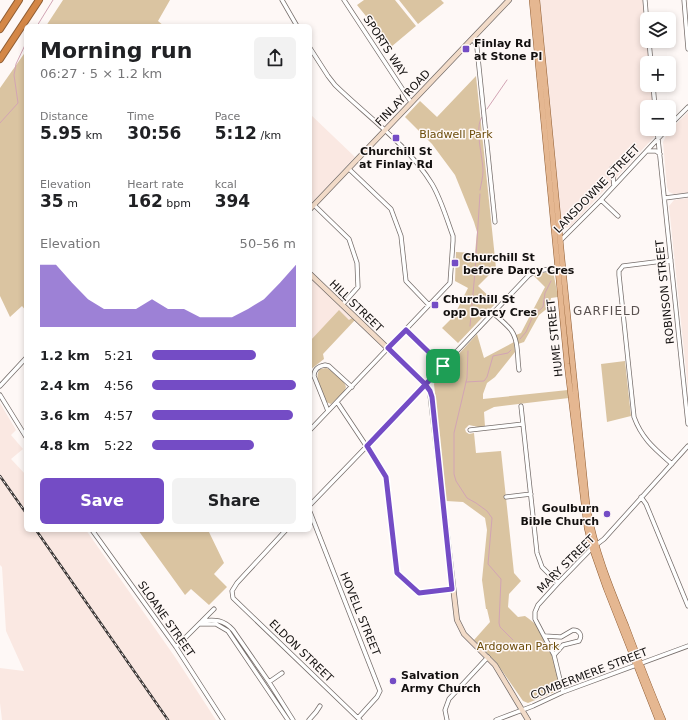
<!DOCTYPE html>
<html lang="en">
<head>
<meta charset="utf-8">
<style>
	body { margin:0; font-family:"DejaVu Sans",sans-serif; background:#f2f2f2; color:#202124; height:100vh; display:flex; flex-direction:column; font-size:15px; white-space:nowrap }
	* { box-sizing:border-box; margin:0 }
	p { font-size:13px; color:#757577 }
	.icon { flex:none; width:22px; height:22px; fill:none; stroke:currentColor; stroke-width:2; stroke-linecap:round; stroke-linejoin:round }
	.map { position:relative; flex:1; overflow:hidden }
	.sheet { position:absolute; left:24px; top:24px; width:288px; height:508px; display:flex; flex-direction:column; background:#fff; border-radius:6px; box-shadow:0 2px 6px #0003 }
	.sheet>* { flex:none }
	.controls { position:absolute; left:640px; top:12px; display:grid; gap:8px }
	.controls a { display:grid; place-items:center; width:36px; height:36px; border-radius:6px; background:#fff; box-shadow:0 2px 6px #0003; font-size:20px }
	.pin { position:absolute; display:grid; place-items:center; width:34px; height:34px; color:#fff; margin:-17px; border-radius:8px; box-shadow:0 2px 6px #0006 }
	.round { display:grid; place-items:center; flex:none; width:42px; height:42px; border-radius:6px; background:#f2f2f2 }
	.summary { display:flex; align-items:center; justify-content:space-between; height:68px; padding:0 16px }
	h1 { font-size:22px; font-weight:600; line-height:30px }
	.figures { display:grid; grid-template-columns:repeat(3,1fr); gap:6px; height:68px; padding:4px 16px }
	.figures div { display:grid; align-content:center }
	.figures b { font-size:17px; font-weight:600 }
	.figures small { font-size:11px; font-weight:400 }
	.figures p { font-size:11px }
	.chart { height:112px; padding:8px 16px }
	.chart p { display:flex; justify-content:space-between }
	.chart svg { width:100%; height:72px; margin-top:4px; fill:#744cc5; opacity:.7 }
	.button { display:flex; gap:8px; margin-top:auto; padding:8px 16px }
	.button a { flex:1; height:46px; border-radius:6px; background:#744cc5; color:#fff; font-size:16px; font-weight:600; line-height:46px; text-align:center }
	.button a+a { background:#f2f2f2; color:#202124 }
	ul { padding:0 16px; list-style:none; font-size:13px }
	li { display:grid; grid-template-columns:64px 48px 1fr; align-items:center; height:30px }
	li i { height:10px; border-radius:5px; background:#744cc5 }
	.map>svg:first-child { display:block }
	.built { fill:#fae8e2 }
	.green { fill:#dac4a1 }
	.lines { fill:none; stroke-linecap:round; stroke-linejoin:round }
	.stream { stroke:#d2a4b4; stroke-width:1 }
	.street-casing { stroke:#766e6b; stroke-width:5 }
	.secondary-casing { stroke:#766e6b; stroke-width:6 }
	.primary-casing { stroke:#905d33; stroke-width:6 }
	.highway-casing { stroke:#905d33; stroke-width:8 }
	.street { stroke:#fff; stroke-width:3.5 }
	.secondary { stroke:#f2dbc8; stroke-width:4.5 }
	.primary { stroke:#e5b791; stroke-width:5 }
	.highway { stroke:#d48747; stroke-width:6 }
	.rail-casing { stroke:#3a3635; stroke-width:2.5 }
	.rail { stroke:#fef8f6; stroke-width:1; stroke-dasharray:3; stroke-linecap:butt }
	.route-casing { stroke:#fff; stroke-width:8 }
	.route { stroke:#744cc5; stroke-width:5 }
	.poi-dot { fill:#744cc5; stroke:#fef8f6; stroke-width:1.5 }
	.labels { text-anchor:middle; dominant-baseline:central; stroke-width:3; stroke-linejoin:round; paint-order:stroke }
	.poi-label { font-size:11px; font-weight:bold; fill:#13100f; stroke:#fef8f6; text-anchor:start }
	.street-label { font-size:11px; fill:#13100f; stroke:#fef8f6 }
	.park-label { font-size:11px; fill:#6b4b08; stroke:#fef8f6 }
	.neighbourhood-label { font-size:12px; letter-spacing:1px; fill:#5a5250; stroke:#fef8f6 }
</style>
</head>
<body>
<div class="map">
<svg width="688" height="720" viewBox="0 0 688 720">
	<rect width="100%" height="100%" fill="#fef8f6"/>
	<path class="built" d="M540,0H643L650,63H647V85H652L654,107H647V129H657L656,135L571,226L567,228L562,226L561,223Z
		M688,112V193L674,194L669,192L667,187L663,142L668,132Z
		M310,114L355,157L310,205Z
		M688,198V389L669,206L674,200Z
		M310,277L352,318L324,349L310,360Z
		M0,403L16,430L11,435L23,449L11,459L26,475V530H86L175,657L216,720H2L0,703V668L24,671L6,631L2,567L0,565Z"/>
	<path class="green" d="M63,0H170L158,21L164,26H46Z
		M364,0H395L416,26L391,47L357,5Z
		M399,0H441L444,3L418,24Z
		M26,51V311L22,306L10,317L0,296V88Z
		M476,76L496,268L478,286L496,303L458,343L442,328L454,316L468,288L455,281L456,252L475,253L477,232L474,222L455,175L432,144L405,117L420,101L437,117Z
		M551,272L554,276L558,297L551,298L549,307L539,315L524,342L518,344L516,335L521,333L545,287L534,276L541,273Z
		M339,310L349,320L352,318L355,320L323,354L324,359L310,370V341Z
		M477,334L484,358L514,342L515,352L495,377L487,383L483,394V399L568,390L569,398L494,407L484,412L485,427H478L469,425L465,429L466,432L469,434L474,433L476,453L501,451L514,573L521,581L509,594L508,607L518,617L525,616C529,619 534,622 537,626C547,638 560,674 559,689L557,691L528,703L523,701L496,662L474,640L490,622L487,609H486L482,580L487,530L485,518L463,502L446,501L434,384L436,379Z
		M625,361L631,416L607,422L601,364Z
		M326,368C334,371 344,379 346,387L344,392L331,404L326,402C322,392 313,378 320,369Z
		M138,530H208L224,563L214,574L227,587L209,605L191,589L185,595Z"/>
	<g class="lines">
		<path class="stream" d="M37,26L53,0
			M487,109L507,80
			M0,123L18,103L14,75L16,64L26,43
			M480,190C481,184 483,177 483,171C483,157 474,128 482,117
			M470,326L475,272L480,194
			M520,339L526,332L533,316L543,307L545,293L551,281
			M468,351L467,378L454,433V474L456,481L467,498L476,503L487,511L492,518L488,564L501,579L499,623L500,627L513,640
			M466,382L484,381L487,377L493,356L508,353L511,350"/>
		<g class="street-casing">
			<path id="street" d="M282,0L297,26
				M344,0L411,102
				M645,0L647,24
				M684,0L688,49
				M472,39L476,44L477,48L495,222
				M649,41L651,63
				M310,48L328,76L335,85C368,117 408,145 432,184C441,199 447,220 453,236V241L450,283L310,430
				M653,85L655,107
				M669,126L688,107
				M657,129L688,424
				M647,151H656L660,154
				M612,168L614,186
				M349,169L391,209L401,236L406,281L429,305
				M665,198L688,195
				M601,200L618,216
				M314,205L349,239L357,263L358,287L342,305
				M560,241L601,200L667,129
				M671,260L623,266L619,271V275L634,417C642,439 655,449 672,464
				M493,313C499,318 506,324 511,330C519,341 517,358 519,370
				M405,330L443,365
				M0,386L26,358
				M0,395L26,437
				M337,402L385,474L397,573L419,593L452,589
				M521,406L537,553L542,567L558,583
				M328,411L314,376C314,369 319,366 325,365L329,366L352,387
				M470,430L523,424
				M506,497L531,494
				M641,497L646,504L688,606
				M310,505L367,446L529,275L536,271L558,268
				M310,512L380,691L377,697L358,718
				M92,530L176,647L223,720
				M286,530L237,583L232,591L233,598L360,720
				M202,621C215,619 224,620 233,630L269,682L293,720
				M199,624H216L228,631L288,720
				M545,636L561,637L573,630C579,630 583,635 579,641L563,645L554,655
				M176,647L214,609
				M269,682L282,673
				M563,692L554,655L535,619V612L538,605L558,583L592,548L604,539L688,446
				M309,720L316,712L320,706
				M447,720L445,710L449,699L488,657
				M496,720L533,706L563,692L688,646"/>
		</g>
		<g class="secondary-casing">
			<path id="secondary" d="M310,209L509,0
				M310,274L425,384L430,391L457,620L464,634L495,665L528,720"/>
		</g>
		<g class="primary-casing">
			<path id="primary" d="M532,0L567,364L587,528L592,548L606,588L658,720
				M537,0L563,269L587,505C594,548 610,587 626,626C638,658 650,689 663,720"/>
		</g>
		<g class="highway-casing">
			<path id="highway" d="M0,29L19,0
				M0,59L39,0"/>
		</g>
		<use href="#street" class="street"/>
		<use href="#secondary" class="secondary"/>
		<use href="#primary" class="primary"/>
		<use href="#highway" class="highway"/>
		<g class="rail-casing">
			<path id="rail" d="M0,476L26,513
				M36,530L168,720"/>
		</g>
		<use href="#rail" class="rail"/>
	</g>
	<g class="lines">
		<g class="route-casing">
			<path id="route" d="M443,366L406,330L388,348L425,384L430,391L432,397L452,589L419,593L397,573L386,477L367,446L443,366"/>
		</g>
		<use href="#route" class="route"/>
	</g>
	<g class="poi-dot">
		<rect x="462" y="45" width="8" height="8" rx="2"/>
		<rect x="392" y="134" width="8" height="8" rx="2"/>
		<rect x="451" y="259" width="8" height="8" rx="2"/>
		<rect x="431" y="301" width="8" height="8" rx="2"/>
		<circle cx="607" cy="514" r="4"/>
		<circle cx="393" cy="681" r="4"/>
	</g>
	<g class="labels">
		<g class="poi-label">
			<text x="474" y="43">Finlay Rd<tspan x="474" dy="13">at Stone Pl</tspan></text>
			<text x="396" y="151" text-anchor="middle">Churchill St<tspan x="396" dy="13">at Finlay Rd</tspan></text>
			<text x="463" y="257">Churchill St<tspan x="463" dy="13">before Darcy Cres</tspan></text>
			<text x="443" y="299">Churchill St<tspan x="443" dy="13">opp Darcy Cres</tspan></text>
			<text x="599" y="508" text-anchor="end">Goulburn<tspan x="599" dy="13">Bible Church</tspan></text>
			<text x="401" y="675">Salvation<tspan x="401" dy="13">Army Church</tspan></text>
		</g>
		<g class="street-label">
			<text transform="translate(385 46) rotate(57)">SPORTS WAY</text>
			<text transform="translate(403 98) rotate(-46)">FINLAY ROAD</text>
			<text transform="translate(597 189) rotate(-46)">LANSDOWNE STREET</text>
			<text transform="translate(665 292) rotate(-96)">ROBINSON STREET</text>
			<text transform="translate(356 306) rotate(44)">HILL STREET</text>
			<text transform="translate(555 338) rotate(-96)">HUME STREET</text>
			<text transform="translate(566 564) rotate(-45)">MARY STREET</text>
			<text transform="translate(360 614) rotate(68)">HOVELL STREET</text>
			<text transform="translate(166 619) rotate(55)">SLOANE STREET</text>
			<text transform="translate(301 651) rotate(44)">ELDON STREET</text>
			<text transform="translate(589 674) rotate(-21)">COMBERMERE STREET</text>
		</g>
		<g class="park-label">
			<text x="456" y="134">Bladwell Park</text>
			<text x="518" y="646">Ardgowan Park</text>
		</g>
		<g class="neighbourhood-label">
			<text x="607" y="311">GARFIELD</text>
		</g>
	</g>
</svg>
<div class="controls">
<a><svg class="icon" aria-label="layers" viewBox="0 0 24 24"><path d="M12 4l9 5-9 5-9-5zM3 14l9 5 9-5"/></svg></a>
<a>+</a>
<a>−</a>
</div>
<div class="pin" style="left:443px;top:366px;background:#1e9e55"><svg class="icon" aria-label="arrive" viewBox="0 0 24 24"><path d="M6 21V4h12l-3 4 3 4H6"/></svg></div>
<section class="sheet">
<div class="summary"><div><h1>Morning run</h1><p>06:27 · 5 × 1.2 km</p></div><a class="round"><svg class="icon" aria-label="share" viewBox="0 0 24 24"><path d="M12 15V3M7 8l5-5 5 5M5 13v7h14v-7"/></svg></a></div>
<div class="figures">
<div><p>Distance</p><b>5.95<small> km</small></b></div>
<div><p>Time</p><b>30:56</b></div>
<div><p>Pace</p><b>5:12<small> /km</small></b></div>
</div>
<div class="figures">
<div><p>Elevation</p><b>35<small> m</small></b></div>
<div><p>Heart rate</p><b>162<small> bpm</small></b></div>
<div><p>kcal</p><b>394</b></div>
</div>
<div class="chart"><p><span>Elevation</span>50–56 m</p>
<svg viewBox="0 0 160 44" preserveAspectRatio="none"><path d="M0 44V6L10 6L20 17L30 27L40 33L50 33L60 33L70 27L80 33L90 33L100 38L110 38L120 38L130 33L140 27L150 17L160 6V44z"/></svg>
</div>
<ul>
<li><b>1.2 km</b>5:21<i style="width:72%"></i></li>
<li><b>2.4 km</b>4:56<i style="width:100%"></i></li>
<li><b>3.6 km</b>4:57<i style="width:98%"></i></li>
<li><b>4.8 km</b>5:22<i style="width:71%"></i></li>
</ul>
<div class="button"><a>Save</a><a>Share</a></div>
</section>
</div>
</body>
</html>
